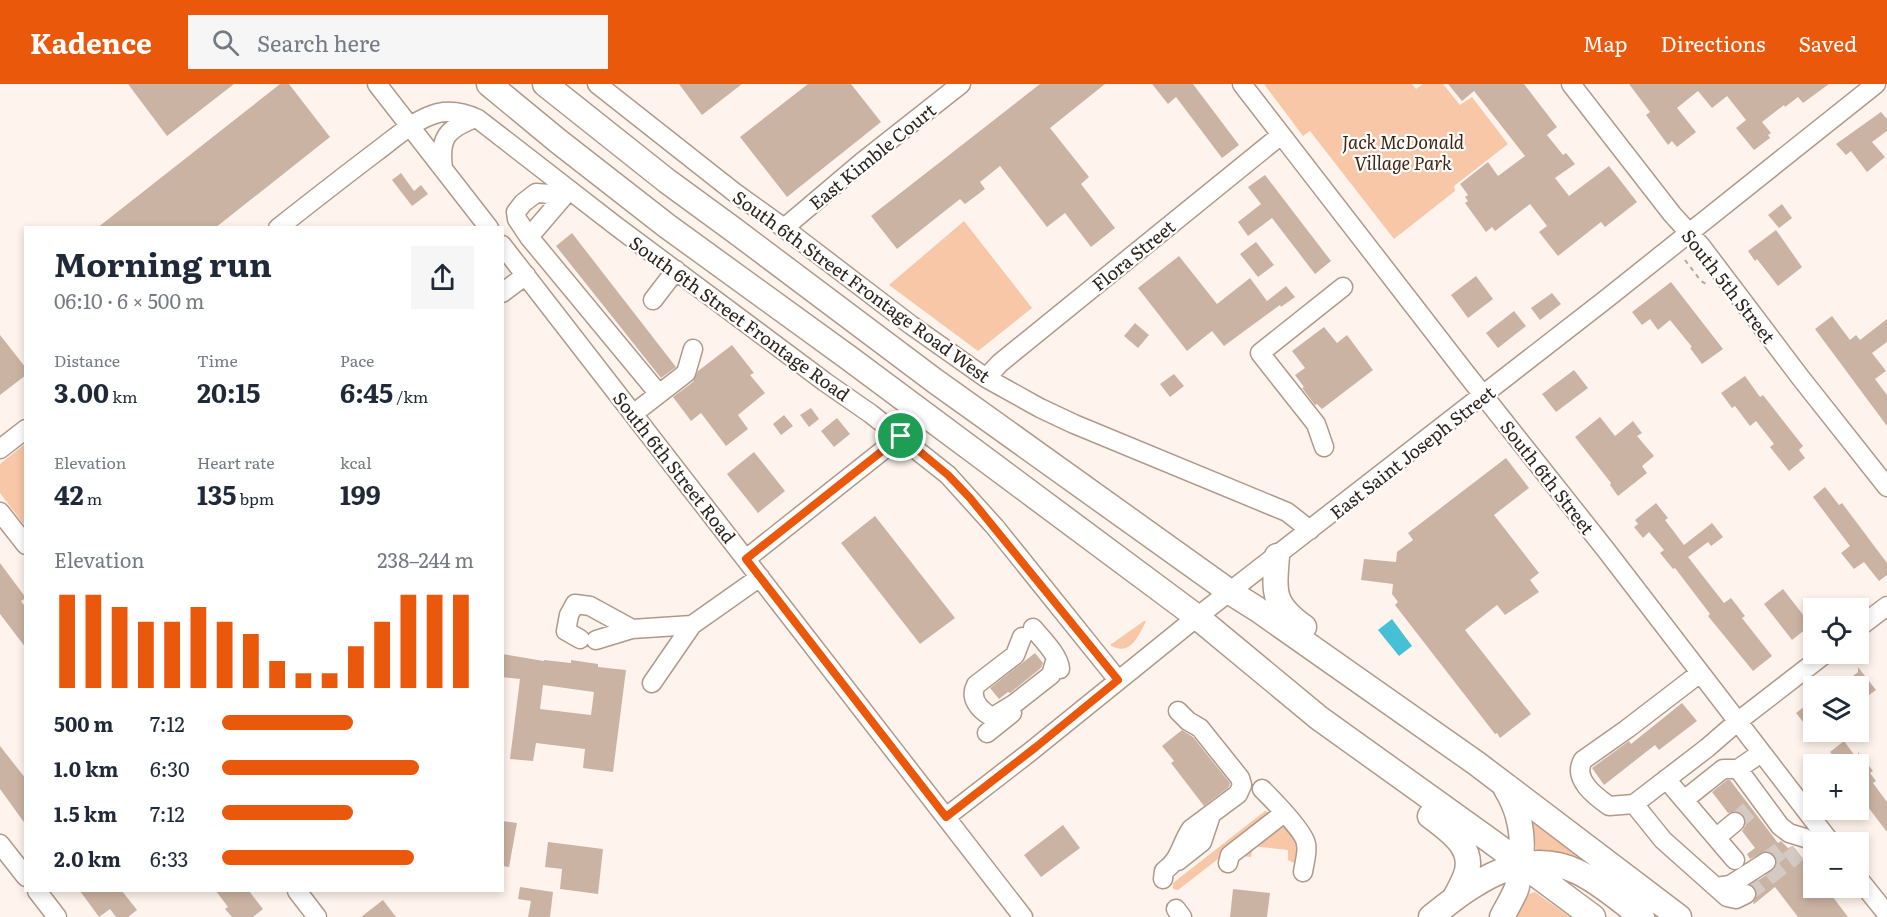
<!DOCTYPE html>
<html lang="en">
<head>
<meta charset="utf-8">
<style>
	body { margin:0; font-family:Literata,serif; background:#f6f6f7; color:#1f2937; height:100vh; display:flex; flex-direction:column; font-size:22px; white-space:nowrap }
	* { box-sizing:border-box; margin:0 }
	p { font-size:20px; color:#747a83 }
	.icon { flex:none; width:33px; height:33px; fill:none; stroke:currentColor; stroke-width:2; stroke-linecap:round; stroke-linejoin:round }
	.map { position:relative; flex:1; overflow:hidden }
	.sheet { position:absolute; left:24px; top:142px; width:480px; height:666px; display:flex; flex-direction:column; background:#fff; border-radius:0px; box-shadow:0 3px 9px #0003 }
	.sheet>* { flex:none }
	.controls { position:absolute; left:1803px; top:514px; display:grid; gap:12px }
	.controls a { display:grid; place-items:center; width:66px; height:66px; border-radius:0px; background:#fff; box-shadow:0 3px 9px #0003; font-size:30px }
	.pin { position:absolute; display:grid; place-items:center; width:51px; height:51px; color:#fff; margin:-26px; border:3px solid #fff; border-radius:50%; box-shadow:0 2px 6px #0007 }
	.round { display:grid; place-items:center; flex:none; width:63px; height:63px; border-radius:0px; background:#f6f6f7 }
	.overview { display:flex; align-items:center; justify-content:space-between; height:102px; padding:0 30px }
	h1 { font-size:33px; font-weight:700; line-height:45px }
	.metrics { display:grid; grid-template-columns:repeat(3,1fr); gap:9px; height:102px; padding:6px 30px }
	.metrics div { display:grid; align-content:center }
	.metrics b { font-size:26px; font-weight:700 }
	.metrics small { font-size:16px; font-weight:400 }
	.metrics p { font-size:16px }
	.chart { height:168px; padding:12px 30px }
	.chart p { display:flex; justify-content:space-between }
	.chart svg { width:100%; height:108px; margin-top:6px; stroke:#ea580c; stroke-width:6 }
	ul { padding:0 30px; list-style:none; font-size:20px }
	li { display:grid; grid-template-columns:96px 72px 1fr; align-items:center; height:45px }
	li i { height:15px; border-radius:8px; background:#ea580c }
	header { display:flex; align-items:center; gap:36px; box-sizing:border-box; height:84px; padding:0 30px; background:#ea580c; color:#fff }
	header strong { font-size:28px }
	nav { display:flex; gap:33px; margin-inline-start:auto; font-size:21px }
	.search { width:420px; height:54px; background:#f6f6f7; display:flex; align-items:center; gap:15px; box-sizing:border-box; padding:0 21px; border-radius:0px; color:#747a83; font-size:22px }
	.map>svg:first-child { display:block }
	.green { fill:#f7c7a8 }
	.water { fill:#46c0d4 }
	.building { fill:#cbb3a3; fill-rule:evenodd }
	.lines { fill:none; stroke-linecap:round; stroke-linejoin:round }
	.minor-tunnel { stroke:#d4cac3; stroke-width:18; stroke-dasharray:18 9; stroke-linecap:butt }
	.minor-casing { stroke:#b09989; stroke-width:21 }
	.major-casing { stroke:#b09989; stroke-width:27 }
	.path { stroke:#b2a8a1; stroke-width:2; stroke-dasharray:4.5 4.5; stroke-linecap:butt }
	.minor { stroke:#fff; stroke-width:18 }
	.major { stroke:#fff; stroke-width:24 }
	.route-casing { stroke:#fff; stroke-width:12 }
	.route { stroke:#ea580c; stroke-width:8 }
	.labels { text-anchor:middle; dominant-baseline:central; stroke-width:4.5; stroke-linejoin:round; paint-order:stroke }
	.park-label { font-size:18px; font-style:italic; fill:#42240f; stroke:#fff }
	.street-label { font-size:18px; fill:#2d231d; stroke:#fff }
</style>
</head>
<body>
<header>
<strong>Kadence</strong>
<div class="search"><svg class="icon" aria-label="search" viewBox="0 0 24 24"><circle cx="10" cy="10" r="6"/><path d="M15 15l6 6"/></svg>Search here</div>
<nav><a>Map</a><a>Directions</a><a>Saved</a></nav>
</header>
<div class="map">
<svg width="1887" height="833" viewBox="0 0 1887 833">
	<rect width="100%" height="100%" fill="#fef4ed"/>
	<path class="green" d="M1264,0H1412L1416,5L1423,0H1443L1460,21L1472,13L1508,60L1454,102L1455,107L1394,155L1310,47L1303,52Z
		M964,137L1032,224L978,267L889,201Z
		M25,360V442L0,409V380Z
		M1144,537H1146C1138,553 1130,573 1110,561Z
		M1265,727L1271,729V734L1178,806L1173,805V799Z
		M1531,734L1650,823L1537,769Z
		M1278,741L1285,743L1298,760L1297,777L1294,779L1288,776V766L1253,762L1251,773L1242,772V769Z
		M1535,808L1570,833H1516L1526,811Z"/>
	<path class="water" d="M1392,535L1412,562L1399,572L1378,546Z"/>
	<path class="building" d="M128,0H234L167,52Z
		M280,0H289L330,53L215,144H97Z
		M679,0H742L702,31Z
		M808,0H851L881,38L787,113L740,53Z
		M1040,0H1105L1050,44L1089,93L1081,100L1115,144L1091,163L1065,129L1047,143L1000,82L980,98L985,105L965,120L960,115L897,165L871,132Z
		M1152,0H1193L1239,61L1222,74L1176,13L1168,20Z
		M1448,0H1524L1557,43L1547,51L1563,71L1566,69L1575,80L1555,94L1569,112L1609,82L1637,118L1605,143L1601,138L1558,172L1539,148L1547,142L1530,120L1495,147L1492,143L1486,148L1465,119L1468,117L1465,113L1468,111L1460,100L1488,78L1498,92L1525,72L1474,7L1462,17Z
		M1629,0H1829L1803,19L1798,13L1785,23L1784,21L1762,38L1771,49L1768,51L1770,54L1754,66L1736,44L1746,36L1727,12L1712,24L1698,7L1677,24L1696,48L1677,63L1672,57L1668,61L1646,31L1650,28Z
		M1881,28L1887,35V47L1872,58L1885,73L1867,88L1851,67L1846,71L1836,60Z
		M401,89L414,107L421,101L428,110L412,122L392,96Z
		M1265,91L1331,177L1315,190L1272,134L1248,152L1238,138L1261,120L1248,103Z
		M1782,120L1792,134L1779,144L1768,131Z
		M1776,146L1802,183L1778,202L1757,175L1755,177L1748,167Z
		M572,149L676,283L661,294L556,162Z
		M1256,158L1274,181L1258,193L1240,170Z
		M1179,172L1217,220L1250,194L1267,217L1286,202L1295,213L1281,223L1280,221L1224,262L1212,247L1187,267L1138,204Z
		M1476,192L1493,215L1468,234L1451,211Z
		M1671,198L1723,265L1702,280L1690,264L1692,263L1670,236L1658,246L1650,235L1642,241L1632,228Z
		M1552,209L1561,220L1540,236L1531,224Z
		M1514,227L1526,242L1498,264L1486,249Z
		M1832,232L1850,256L1856,251L1860,256L1887,235V258L1872,269L1886,287L1875,295L1887,311V342L1815,245Z
		M1135,239L1149,251L1138,264L1124,252Z
		M1324,243L1337,259L1347,251L1373,286L1322,325L1317,320L1315,321L1302,304L1304,303L1295,291L1305,284L1292,267Z
		M0,251L26,284V291L0,311Z
		M732,261L754,289L750,291L765,309L738,331L748,345L726,362L701,329L691,337L673,313L693,298L698,287Z
		M1574,286L1588,304L1556,328L1542,310Z
		M1174,290L1184,302L1170,313L1160,300Z
		M1745,292L1760,313L1763,311L1803,362L1799,366L1805,374L1789,387L1770,363L1774,360L1756,337L1750,342L1735,322L1732,324L1721,309Z
		M811,324L819,335L809,343L800,331Z
		M784,331L793,342L781,351L773,340Z
		M1600,333L1615,352L1633,337L1642,349L1637,352L1654,372L1642,382L1647,389L1618,412L1610,401L1611,399L1575,353Z
		M837,334L850,350L834,363L821,347Z
		M754,368L785,407L758,429L727,390Z
		M1506,374L1529,404L1494,431L1539,489L1530,496L1539,508L1505,531L1497,521L1465,546L1531,630L1500,654L1497,649L1495,650L1395,521L1398,518L1392,510L1393,500L1361,496L1364,475L1396,478L1397,468L1413,456L1408,449Z
		M1825,403L1839,421L1842,419L1887,479V491L1879,497L1864,478L1854,485L1841,469L1850,462L1813,413Z
		M1656,419L1668,434L1665,436L1684,461L1712,439L1723,453L1711,462L1708,458L1688,473L1724,519L1731,514L1745,532L1742,534L1772,572L1753,587L1708,532L1710,530L1675,484L1673,485L1660,469L1664,466L1649,448L1643,454L1634,443L1638,440L1635,436Z
		M875,432L955,534L920,560L841,459Z
		M0,479L26,514L21,517L26,524V564L0,530Z
		M1783,505L1811,541L1792,556L1764,520Z
		M1035,569L1043,579L1041,584L1010,609L1008,608L999,615L990,604Z
		M502,570L544,577V576L571,579V576L598,580V583L626,586L613,688L583,684L585,665L536,659L533,677L510,675L520,595L502,593ZM543,601L594,608L591,631L540,625Z
		M1858,583L1876,606L1858,619V603H1839L1858,588Z
		M1814,615V652L1796,629Z
		M1682,619L1697,637L1659,666L1655,661L1604,701L1592,684L1629,657L1631,660Z
		M1182,646L1193,653L1230,699L1229,703L1204,722L1171,679L1174,677L1162,662Z
		M1844,657L1858,676V668L1873,687L1870,689L1876,697L1873,699L1887,718V748L1858,710V681H1840L1830,668Z
		M0,662L26,695V741L0,705Z
		M1727,696H1730L1778,759L1781,757L1788,764L1793,762L1814,789V804H1826L1848,833H1798L1775,803L1754,820L1753,819L1757,810L1756,804L1752,800L1773,787L1776,783L1777,777L1772,768L1766,767L1750,775L1747,770L1755,764L1742,747L1746,741L1744,731L1738,727L1728,729L1712,708Z
		M502,737L517,739L509,783L502,782Z
		M1063,741L1080,764L1041,793L1024,771Z
		M548,758L603,765L598,810L560,805L562,785L545,783Z
		M520,803L553,808L550,833H528L531,817L518,815Z
		M1233,805L1270,809L1267,833H1230Z
		M80,807H122L137,826L128,833H116L110,825L99,833Z
		M216,807H249L263,825L253,833H232L225,825L228,823Z
		M383,816L396,833H361Z"/>
	<g class="lines">
		<path class="minor-tunnel" d="M1735,738L1752,724
			M1766,778L1786,762
			M1746,810L1798,769"/>
		<g class="minor-casing">
			<path id="minor" d="M377,0L489,144
				M597,0L734,108L784,144L911,241L986,294L1040,324L1074,340L1287,428L1310,446
				M1242,0L1464,287L1606,466L1831,759
				M1571,0L1672,130L1701,162L1800,293L1887,403
				M443,84C439,53 447,45 475,34
				M278,144C311,118 343,93 376,68C395,54 415,35 438,29C452,26 465,29 478,35L616,142L825,298L871,330L948,391L995,443L1118,596
				M784,144L862,78L961,0
				M529,153L565,111L536,109L523,119L516,128L517,135L529,153L659,310
				M502,161L1023,833
				M502,209L526,191
				M653,216L676,186
				M986,294L1000,279L1281,51
				M633,330L686,289L693,265
				M1324,363L1316,340L1260,269L1343,203
				M0,365L26,345
				M0,428L26,461
				M746,475L901,352
				M1033,544C1042,555 1059,571 1060,585
				M1858,544L1887,522
				M1022,553L1015,571L976,601C969,614 979,625 990,632L996,631L1014,620L1051,591L1056,574
				M580,555L566,547L569,531L575,520L590,522L632,545L692,541
				M596,556L632,545
				M1700,589L1627,645L1583,676C1572,695 1595,712 1609,722L1634,720L1707,664L1737,638L1825,570
				M652,599L692,541L760,493
				M987,649L1012,629
				M1761,669L1738,685L1780,742L1789,749L1805,754
				M1666,695L1735,776
				M1262,705C1271,714 1305,748 1306,760C1308,768 1304,780 1303,788
				M1684,716L1723,685H1738
				M1634,720L1663,756L1727,813L1736,815L1746,810
				M946,733L1030,668L1197,533L1605,216L1876,0
				M1717,753L1735,738
				M0,760L26,793
				M1178,777L1202,758L1211,731
				M1228,779L1230,771L1284,729
				M1858,794L1887,830
				M1163,795L1164,787C1181,775 1180,761 1191,745L1238,710L1242,701L1240,694L1200,644L1188,637L1178,627
				M1716,803L1730,801L1766,778
				M37,807L57,833
				M297,807L317,833
				M1176,825L1182,833"/>
		</g>
		<g class="major-casing">
			<path id="major" d="M489,0L558,57L667,142L849,274L1197,533L1319,634L1492,758L1593,833
				M545,0L667,97L734,146L935,297L1230,508L1257,525L1476,679L1679,833
				M1277,472C1274,509 1272,520 1304,543
				M1430,732C1450,747 1477,765 1465,793C1462,801 1458,808 1454,815
				M1431,833C1472,800 1522,761 1578,788C1601,799 1622,818 1642,833
				M1502,833C1506,825 1511,817 1515,808C1518,803 1518,796 1519,790C1525,760 1522,731 1506,705"/>
		</g>
		<path class="path" d="M1685,176L1701,197L1706,200"/>
		<use href="#minor" class="minor"/>
		<use href="#major" class="major"/>
	</g>
	<g class="lines">
		<g class="route-casing">
			<path id="route" d="M901,352L948,391L970,414L1118,596L1036,663L946,733L746,475Z"/>
		</g>
		<use href="#route" class="route"/>
	</g>
	<g class="labels">
		<g class="park-label">
			<text x="1403" y="57">Jack McDonald<tspan x="1403" dy="21">Village Park</tspan></text>
		</g>
		<g class="street-label">
			<text transform="translate(872 72) rotate(-39)">East Kimble Court</text>
			<text transform="translate(1133 171) rotate(-39)">Flora Street</text>
			<text transform="translate(862 202) rotate(36)">South 6th Street Frontage Road West</text>
			<text transform="translate(1729 202) rotate(52)">South 5th Street</text>
			<text transform="translate(740 234) rotate(36)">South 6th Street Frontage Road</text>
			<text transform="translate(1412 368) rotate(-38)">East Saint Joseph Street</text>
			<text transform="translate(675 383) rotate(52)">South 6th Street Road</text>
			<text transform="translate(1548 393) rotate(52)">South 6th Street</text>
		</g>
	</g>
</svg>
<div class="controls">
<a><svg class="icon" aria-label="locate" viewBox="0 0 24 24"><circle cx="12" cy="12" r="6"/><path d="M12 2v4M12 18v4M2 12h4M18 12h4"/></svg></a>
<a><svg class="icon" aria-label="layers" viewBox="0 0 24 24"><path d="M12 4l9 5-9 5-9-5zM3 14l9 5 9-5"/></svg></a>
<a>+</a>
<a>−</a>
</div>
<div class="pin" style="left:901px;top:352px;background:#1e9e55"><svg class="icon" aria-label="arrive" viewBox="0 0 24 24"><path d="M6 21V4h12l-3 4 3 4H6"/></svg></div>
<section class="sheet">
<div class="overview"><div><h1>Morning run</h1><p>06:10 · 6 × 500 m</p></div><a class="round"><svg class="icon" aria-label="share" viewBox="0 0 24 24"><path d="M12 15V3M7 8l5-5 5 5M5 13v7h14v-7"/></svg></a></div>
<div class="metrics">
<div><p>Distance</p><b>3.00<small> km</small></b></div>
<div><p>Time</p><b>20:15</b></div>
<div><p>Pace</p><b>6:45<small> /km</small></b></div>
</div>
<div class="metrics">
<div><p>Elevation</p><b>42<small> m</small></b></div>
<div><p>Heart rate</p><b>135<small> bpm</small></b></div>
<div><p>kcal</p><b>199</b></div>
</div>
<div class="chart"><p><span>Elevation</span>238–244 m</p>
<svg viewBox="0 0 160 44" preserveAspectRatio="none"><path d="M5 44V6M15 44V6M25 44V11M35 44V17M45 44V17M55 44V11M65 44V17M75 44V22M85 44V33M95 44V38M105 44V38M115 44V27M125 44V17M135 44V6M145 44V6M155 44V6"/></svg>
</div>
<ul>
<li><b>500 m</b>7:12<i style="width:52%"></i></li>
<li><b>1.0 km</b>6:30<i style="width:78%"></i></li>
<li><b>1.5 km</b>7:12<i style="width:52%"></i></li>
<li><b>2.0 km</b>6:33<i style="width:76%"></i></li>
</ul>
</section>
</div>
</body>
</html>
